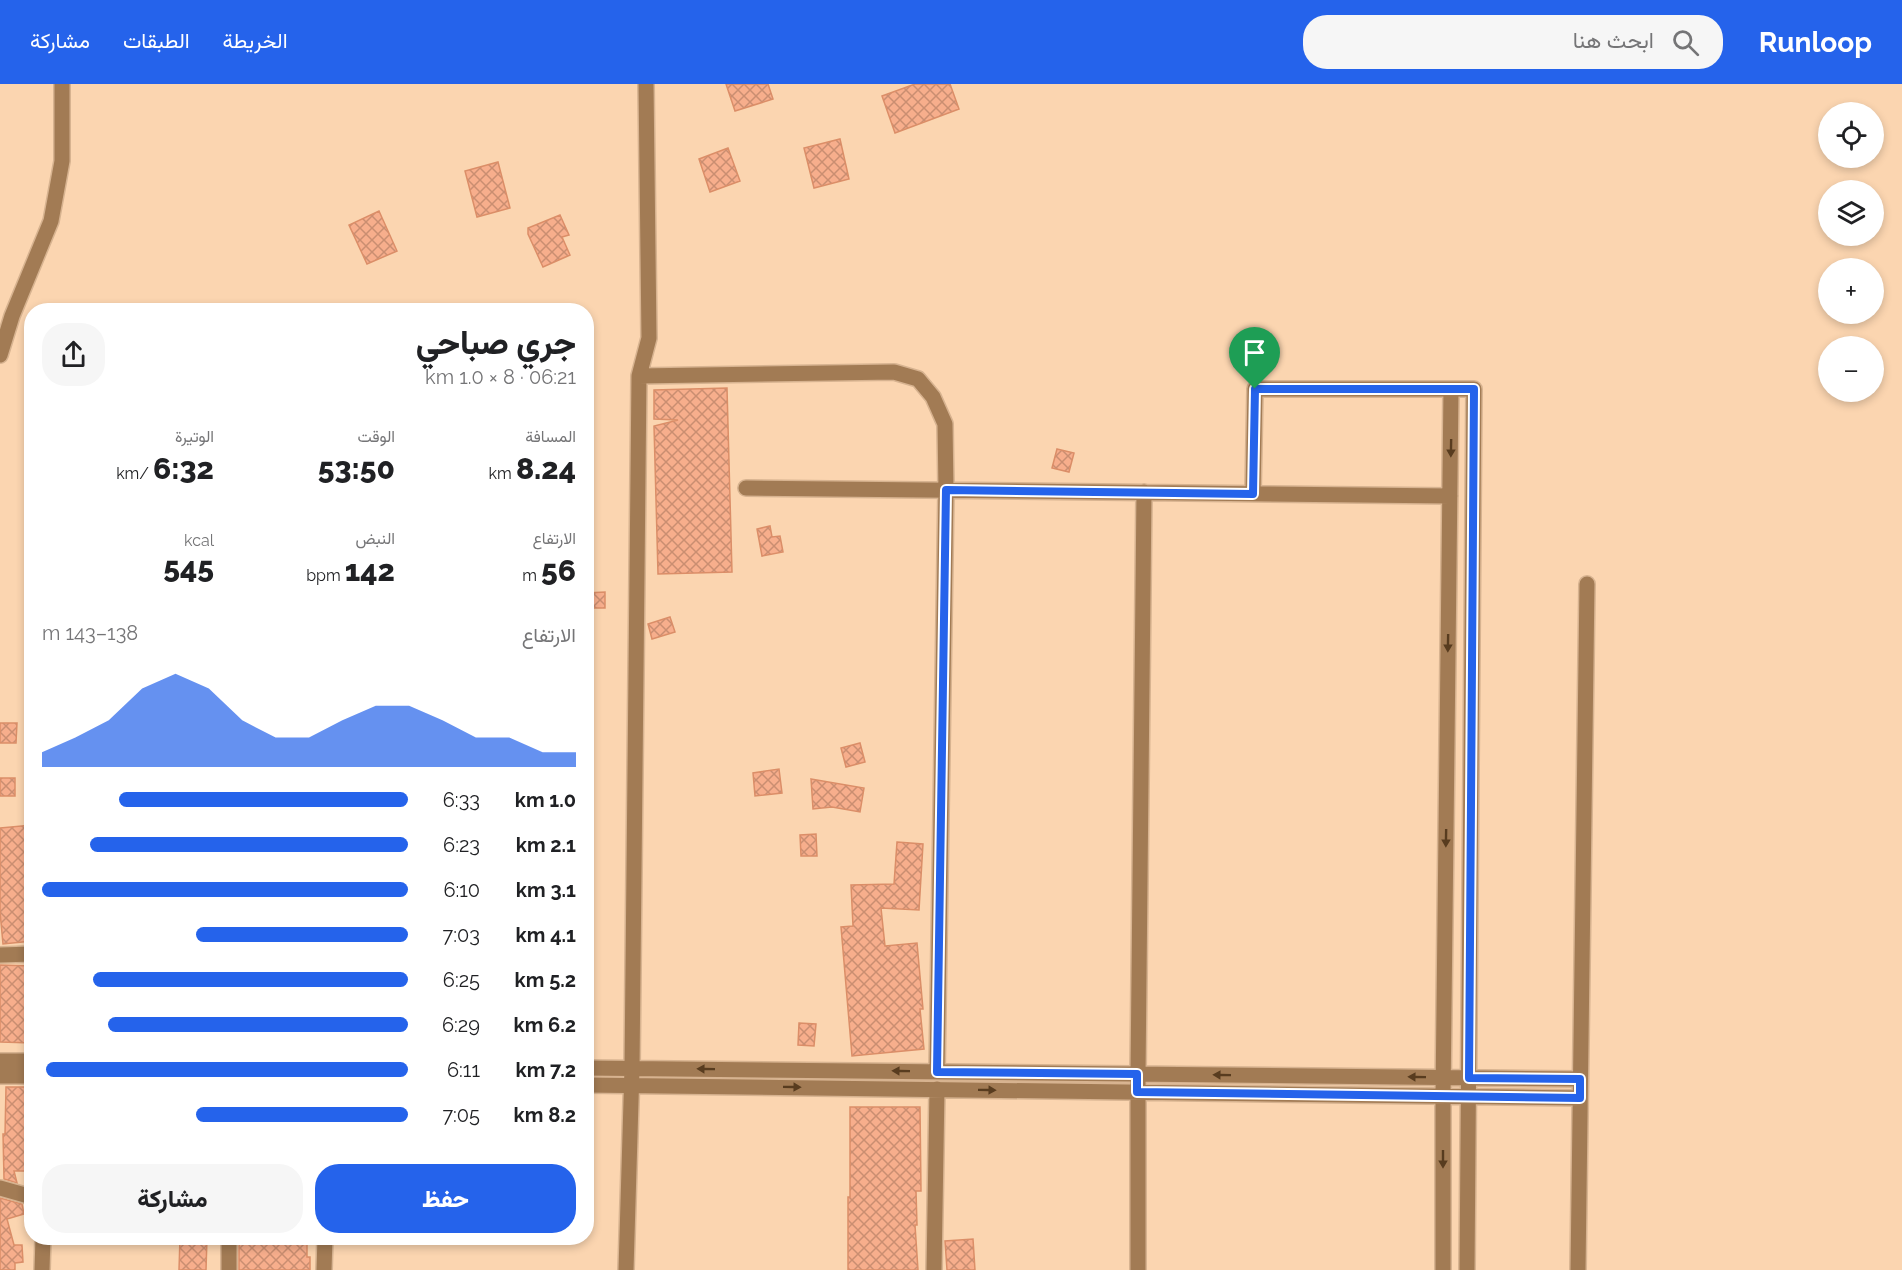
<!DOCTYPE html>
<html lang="ar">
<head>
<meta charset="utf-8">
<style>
	body { margin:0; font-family:Raleway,Vazirmatn,sans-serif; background:#f6f6f6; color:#202124; direction:rtl; height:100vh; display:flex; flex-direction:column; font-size:22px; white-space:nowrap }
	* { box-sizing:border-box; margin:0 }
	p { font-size:20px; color:#757577 }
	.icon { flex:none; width:33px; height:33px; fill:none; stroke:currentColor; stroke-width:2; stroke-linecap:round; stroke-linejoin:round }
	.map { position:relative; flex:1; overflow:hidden; direction:ltr }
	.sheet { position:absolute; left:24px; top:219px; width:570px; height:942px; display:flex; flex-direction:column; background:#fff; border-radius:24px; box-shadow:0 3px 9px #0003; direction:rtl }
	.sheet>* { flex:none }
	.tools { position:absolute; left:1818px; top:18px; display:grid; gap:12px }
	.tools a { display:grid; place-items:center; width:66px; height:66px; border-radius:50%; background:#fff; box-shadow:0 3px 9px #0003; font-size:30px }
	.pin { position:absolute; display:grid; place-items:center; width:51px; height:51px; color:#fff; margin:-62px -26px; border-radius:50% 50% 50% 0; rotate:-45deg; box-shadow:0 0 6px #0007 }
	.pin .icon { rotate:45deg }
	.round { display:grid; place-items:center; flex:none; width:63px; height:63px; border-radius:24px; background:#f6f6f6 }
	.summary { display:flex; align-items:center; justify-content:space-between; height:102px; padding:0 18px }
	h1 { font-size:33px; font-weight:800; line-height:45px }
	.metrics { display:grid; grid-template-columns:repeat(3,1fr); gap:9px; height:102px; padding:6px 18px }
	.metrics div { display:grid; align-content:center }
	.metrics b { font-size:30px; font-weight:800 }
	.metrics small { font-size:16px; font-weight:400 }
	.metrics p { font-size:16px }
	.chart { height:168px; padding:12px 18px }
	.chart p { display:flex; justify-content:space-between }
	.chart svg { width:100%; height:108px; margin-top:6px; fill:#2563eb; opacity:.7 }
	.action { display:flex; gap:12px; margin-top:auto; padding:12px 18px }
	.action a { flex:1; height:69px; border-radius:24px; background:#2563eb; color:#fff; font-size:24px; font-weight:800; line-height:69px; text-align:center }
	.action a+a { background:#f6f6f6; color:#202124 }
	ul { padding:0 18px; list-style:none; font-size:20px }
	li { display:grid; grid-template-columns:96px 72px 1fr; align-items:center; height:45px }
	li i { height:15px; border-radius:8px; background:#2563eb }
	header { display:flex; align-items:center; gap:36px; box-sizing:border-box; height:84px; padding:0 30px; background:#2563eb; color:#fff }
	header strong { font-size:28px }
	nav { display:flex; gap:33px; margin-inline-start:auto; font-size:21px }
	.search { width:420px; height:54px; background:#f6f6f6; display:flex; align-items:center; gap:15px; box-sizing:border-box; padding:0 21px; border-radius:24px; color:#757577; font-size:22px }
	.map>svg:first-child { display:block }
	.building { fill:url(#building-cross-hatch); stroke:#db8e68; stroke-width:1.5 }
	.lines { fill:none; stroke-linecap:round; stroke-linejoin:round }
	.minor-casing { stroke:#d7b390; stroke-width:18 }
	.minor { stroke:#a27b54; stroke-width:15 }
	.oneway { fill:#583c1f }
	.route-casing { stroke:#fff; stroke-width:12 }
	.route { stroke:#2563eb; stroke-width:8 }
</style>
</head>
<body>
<header>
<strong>Runloop</strong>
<div class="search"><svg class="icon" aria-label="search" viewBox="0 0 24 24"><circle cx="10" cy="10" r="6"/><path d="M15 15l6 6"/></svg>ابحث هنا</div>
<nav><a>الخريطة</a><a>الطبقات</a><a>مشاركة</a></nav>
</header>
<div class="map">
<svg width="1902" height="1186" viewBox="0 0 1902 1186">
	<defs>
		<pattern id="building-cross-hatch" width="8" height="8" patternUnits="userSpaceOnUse" patternTransform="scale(1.5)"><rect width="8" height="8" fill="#f7ae8c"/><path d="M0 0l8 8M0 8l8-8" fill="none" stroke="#ca8e71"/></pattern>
	</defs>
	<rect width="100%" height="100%" fill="#fbd5b0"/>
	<path class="building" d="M726,0H768L773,15L735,27Z
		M915,0H950L959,25L895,49L882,12Z
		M840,55L849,95L814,104L804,64Z
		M728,64L740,97L710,108L699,75Z
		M498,78L510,124L477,133L465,87Z
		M379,127L397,167L367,180L349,141Z
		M560,131L569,151L562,153L570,171L543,183L528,150V144Z
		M727,304L732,488L658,490L654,342L678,336L654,335V306Z
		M1057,365L1074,369L1069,388L1052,384Z
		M770,442L772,453L780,452L783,468L762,472L757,445Z
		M605,508V524H586V509Z
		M670,533L675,548L652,555L648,540Z
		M0,639H17L16,659H0Z
		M860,659L865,678L846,683L841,664Z
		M779,685L782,709L755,712L753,689Z
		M0,694H15V712H0Z
		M811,695L864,704L860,728L832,723L813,725Z
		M32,741V857L3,860L0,828V744Z
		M816,750L817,772H801L800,751Z
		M897,758L923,760L919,826L881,824L885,862L917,859L923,925H920L924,965L852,972L841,843L853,842L851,801L894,800Z
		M0,881L32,882V959L0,958Z
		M799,939L816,940L814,962L798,961Z
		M6,1003H32V1087H14L17,1099L4,1095L3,1050H5Z
		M850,1023H920L921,1107H916L917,1141H915L918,1186H848V1113H850Z
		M0,1114L22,1120L24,1130L7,1135L14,1161H22L23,1178L15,1179V1186H0Z
		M180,1154H207L206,1186H179Z
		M241,1154H251L252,1157H307V1173H310V1186H239V1162Z
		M973,1155L975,1186H947L945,1157Z"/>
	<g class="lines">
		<g class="minor-casing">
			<path id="minor" d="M0,271L12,232L51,137L62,77V0
				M639,292L894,288L918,295L933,313L945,340L946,406L937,988
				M746,404L1450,412
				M1253,409L1255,305H1474L1467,1186
				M0,871L32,870
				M0,977H32
				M586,984L1580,995
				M0,992H32
				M586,1001L1580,1014
				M0,1104L32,1113
				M42,1186L43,1154
				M229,1186V1160L231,1154
				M324,1186L325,1154
				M626,1186L632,984L639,292L649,254L646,0
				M934,1186L937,1005
				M1138,1186V990L1144,408
				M1443,1186V1013L1451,305
				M1578,1186L1587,500"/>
		</g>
		<use href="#minor" class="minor"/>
	</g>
	<defs><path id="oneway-solid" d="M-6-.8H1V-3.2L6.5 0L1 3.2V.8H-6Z" transform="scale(1.5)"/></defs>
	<g class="oneway">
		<use href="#oneway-solid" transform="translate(1451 364) rotate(91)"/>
		<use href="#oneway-solid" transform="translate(1448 559) rotate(91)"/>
		<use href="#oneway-solid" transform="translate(1446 754) rotate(91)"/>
		<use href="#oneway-solid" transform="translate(706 985) rotate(-179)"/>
		<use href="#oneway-solid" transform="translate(901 987) rotate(-179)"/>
		<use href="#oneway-solid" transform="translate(1222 991) rotate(-179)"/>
		<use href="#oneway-solid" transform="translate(1417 993) rotate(-179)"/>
		<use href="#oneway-solid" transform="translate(792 1003) rotate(1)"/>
		<use href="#oneway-solid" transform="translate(987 1006) rotate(1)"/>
		<use href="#oneway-solid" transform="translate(1443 1075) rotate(90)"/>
	</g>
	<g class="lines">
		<g class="route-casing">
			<path id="route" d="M1255,305H1474L1469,994L1580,995V1014L1137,1008V990L937,988L946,406L1253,410Z"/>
		</g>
		<use href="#route" class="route"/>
	</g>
</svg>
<div class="tools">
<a><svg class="icon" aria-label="locate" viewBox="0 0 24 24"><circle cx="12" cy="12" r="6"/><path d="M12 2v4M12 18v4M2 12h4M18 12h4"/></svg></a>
<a><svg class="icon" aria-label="layers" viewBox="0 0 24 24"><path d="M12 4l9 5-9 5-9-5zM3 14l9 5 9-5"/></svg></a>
<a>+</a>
<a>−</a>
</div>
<div class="pin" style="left:1255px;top:305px;background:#1e9e55"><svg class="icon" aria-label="arrive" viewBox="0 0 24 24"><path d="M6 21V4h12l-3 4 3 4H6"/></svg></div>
<section class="sheet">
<div class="summary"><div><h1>جري صباحي</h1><p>06:21 · 8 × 1.0 km</p></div><a class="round"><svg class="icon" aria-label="share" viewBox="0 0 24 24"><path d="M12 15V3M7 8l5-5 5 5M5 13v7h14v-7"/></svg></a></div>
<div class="metrics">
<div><p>المسافة</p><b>8.24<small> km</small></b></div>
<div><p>الوقت</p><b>53:50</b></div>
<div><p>الوتيرة</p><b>6:32<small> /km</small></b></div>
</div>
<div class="metrics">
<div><p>الارتفاع</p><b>56<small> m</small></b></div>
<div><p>النبض</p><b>142<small> bpm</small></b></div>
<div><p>kcal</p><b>545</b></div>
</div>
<div class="chart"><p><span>الارتفاع</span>138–143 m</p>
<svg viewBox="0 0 160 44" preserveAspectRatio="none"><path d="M0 44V38L10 32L20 25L30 12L40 6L50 12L60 25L70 32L80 32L90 25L100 19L110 19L120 25L130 32L140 32L150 38L160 38V44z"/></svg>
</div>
<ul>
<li><b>1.0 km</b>6:33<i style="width:79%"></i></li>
<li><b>2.1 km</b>6:23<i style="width:87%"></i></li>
<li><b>3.1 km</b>6:10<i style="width:100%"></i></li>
<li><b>4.1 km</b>7:03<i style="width:58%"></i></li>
<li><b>5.2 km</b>6:25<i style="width:86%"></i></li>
<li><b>6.2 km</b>6:29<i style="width:82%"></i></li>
<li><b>7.2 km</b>6:11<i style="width:99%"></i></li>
<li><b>8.2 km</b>7:05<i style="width:58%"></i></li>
</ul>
<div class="action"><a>حفظ</a><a>مشاركة</a></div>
</section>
</div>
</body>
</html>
